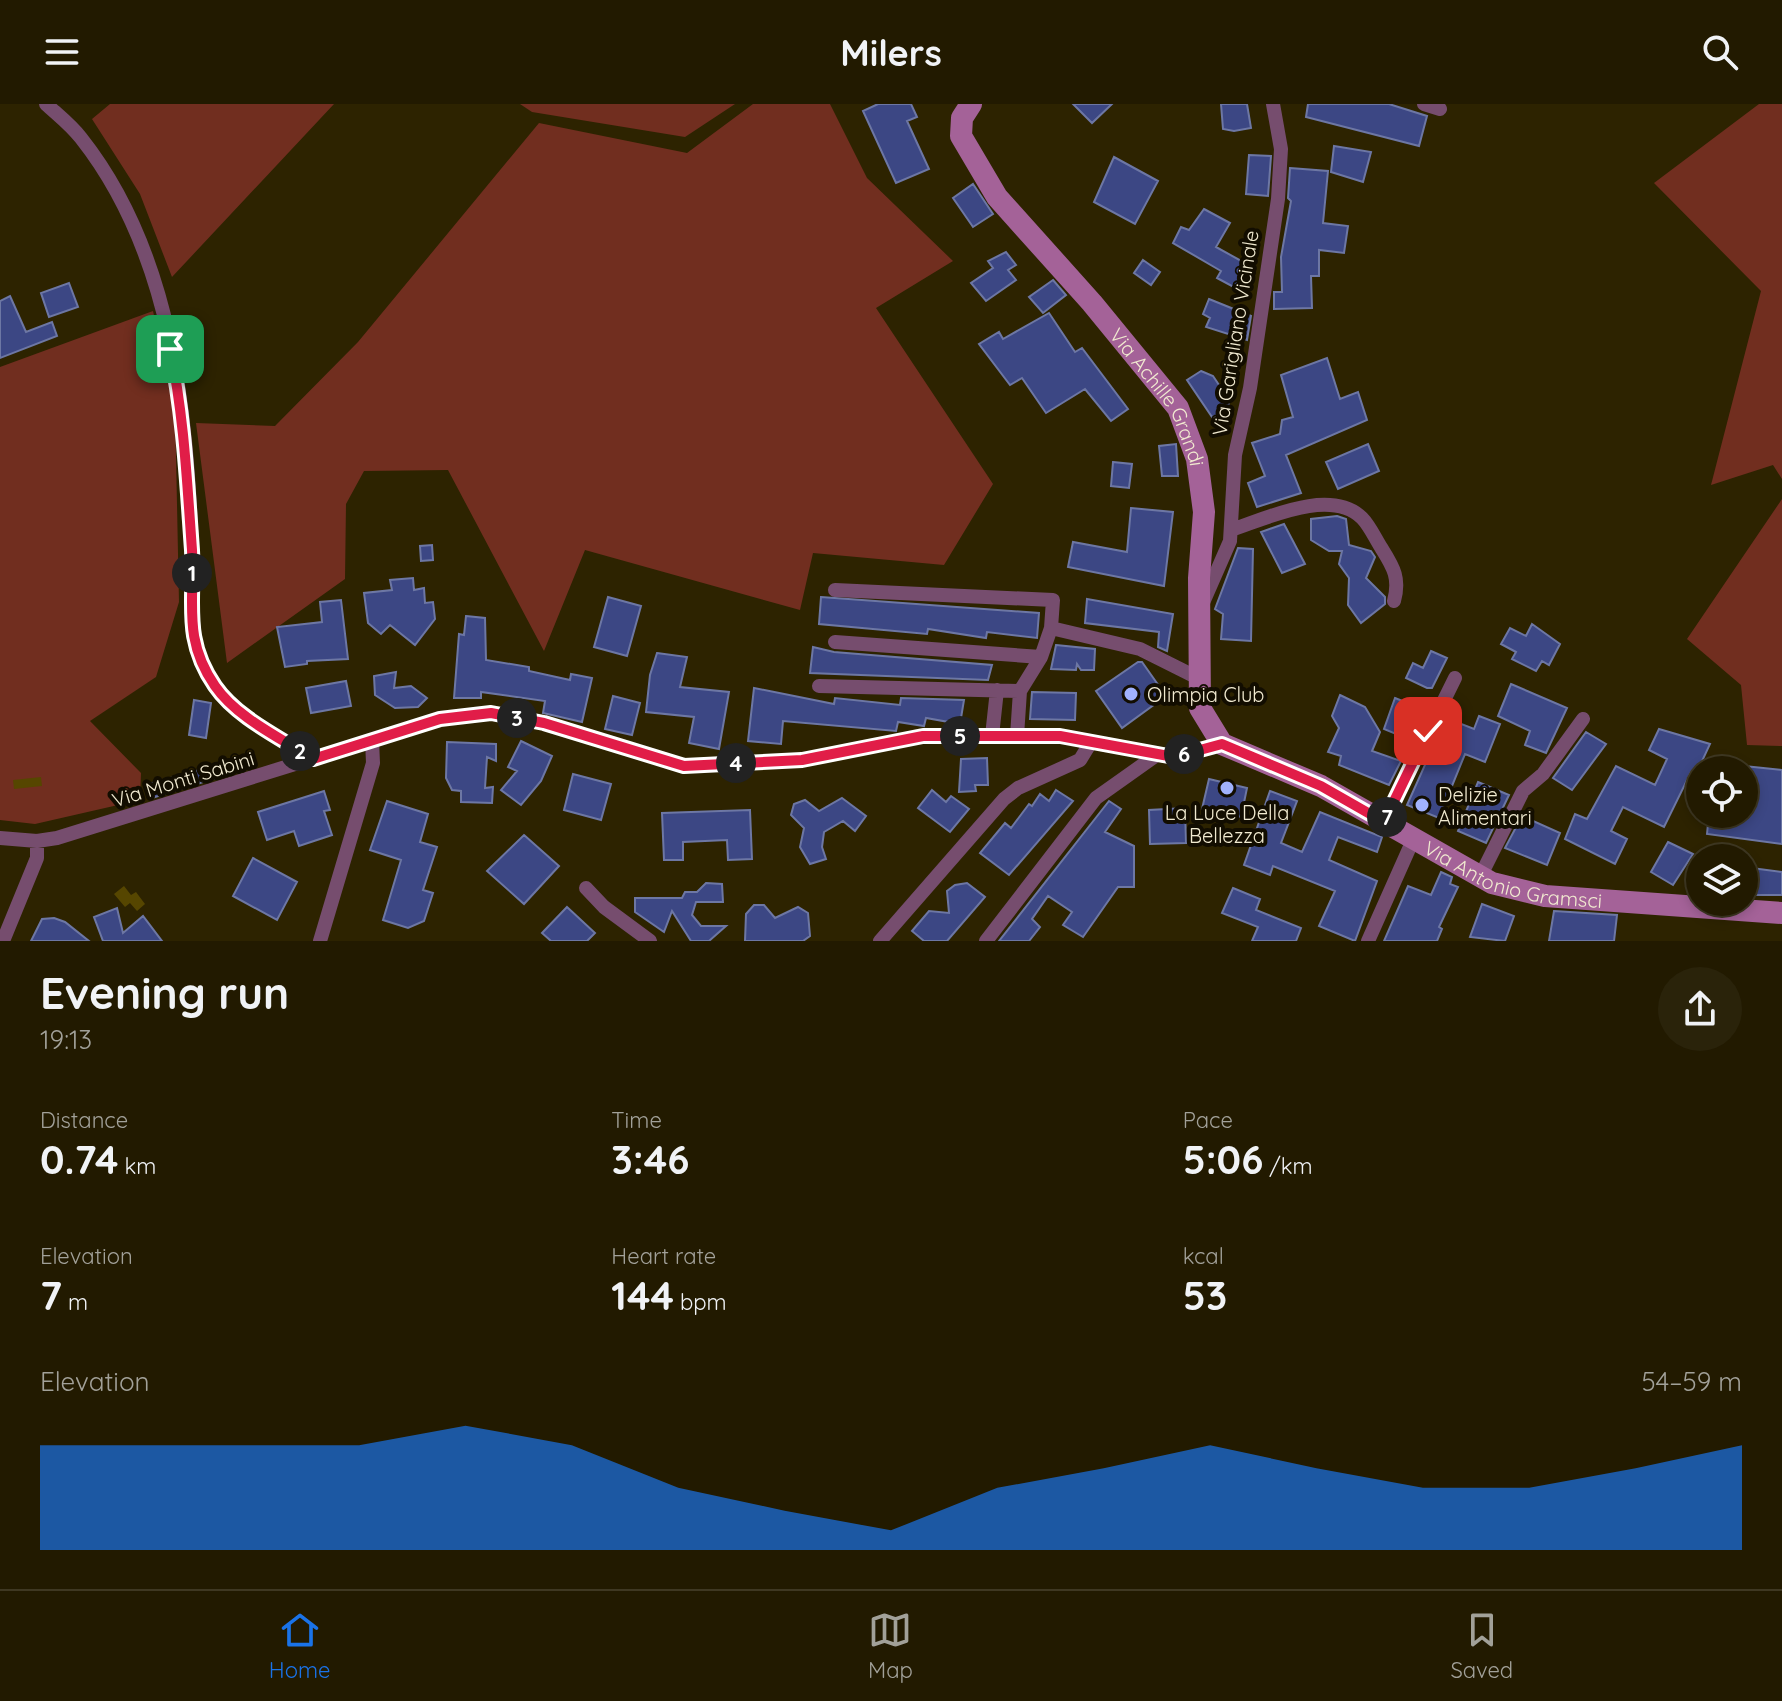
<!DOCTYPE html>
<html lang="en">
<head>
<meta charset="utf-8">
<style>
	body { margin:0; font-family:Quicksand,sans-serif; background:#2a230a; color:#f1f3f6; height:100vh; display:flex; flex-direction:column; font-size:30px; white-space:nowrap }
	* { box-sizing:border-box; margin:0 }
	p { font-size:26px; color:#a2a199 }
	.icon { flex:none; width:44px; height:44px; fill:none; stroke:currentColor; stroke-width:2; stroke-linecap:round; stroke-linejoin:round }
	.map { position:relative; height:837px; overflow:hidden }
	.side { display:flex; flex-direction:column; background:#221a00; flex:1 }
	.side>* { flex:none }
	.tools { position:absolute; left:1686px; top:652px; display:grid; gap:16px }
	.tools a { display:grid; place-items:center; width:72px; height:72px; border-radius:50%; background:#221a00; box-shadow:0 4px 12px #0003,0 0 0 2px #3f3822; font-size:40px }
	.pin { position:absolute; display:grid; place-items:center; width:68px; height:68px; color:#fff; margin:-34px; border-radius:16px; box-shadow:0 4px 12px #0006 }
	.km { position:absolute; width:40px; height:40px; margin:-20px; border-radius:50%; background:#222; color:#fff; font-size:22px; line-height:40px; text-align:center }
	.round { display:grid; place-items:center; flex:none; width:84px; height:84px; border-radius:42px; background:#2a230a }
	.headline { display:flex; align-items:center; justify-content:space-between; height:136px; padding:0 40px }
	h1 { font-size:44px; font-weight:700; line-height:60px }
	.metrics { display:grid; grid-template-columns:repeat(3,1fr); gap:12px; height:136px; padding:8px 40px }
	.metrics div { display:grid; align-content:center }
	.metrics b { font-size:40px; font-weight:700 }
	.metrics small { font-size:22px; font-weight:400 }
	.metrics p { font-size:22px }
	.chart { height:224px; padding:16px 40px }
	.chart p { display:flex; justify-content:space-between }
	.chart svg { width:100%; height:144px; margin-top:8px; fill:#1a73e8; opacity:.7 }
	header { display:flex; justify-content:space-between; align-items:center; height:104px; padding:0 40px; background:#221a00; font-size:36px; font-weight:700 }
	.dock { display:flex; justify-content:space-around; align-items:center; height:112px; border-top:2px solid #3f3822; background:#221a00; font-size:22px; color:#a2a199 }
	.dock a { display:grid; justify-items:center; gap:4px }
	.dock .active { color:#1a73e8 }
	.map>svg:first-child { display:block }
	.green { fill:#712e1f }
	.water { fill:#564600 }
	.building { fill:#3c4784; stroke:#6d77a4; stroke-width:2 }
	.lines { fill:none; stroke-linecap:round; stroke-linejoin:round }
	.street { stroke:#764d6e; stroke-width:14 }
	.secondary { stroke:#a46298; stroke-width:22 }
	.route-casing { stroke:#fff; stroke-width:16 }
	.route { stroke:#e11d48; stroke-width:10 }
	.poi-dot { fill:#a1b2fd; stroke:#120d00; stroke-width:3 }
	.labels { text-anchor:middle; dominant-baseline:central; stroke-width:8; stroke-linejoin:round; paint-order:stroke }
	.street-label { font-size:20px; fill:#f1ead0; stroke:#120d00 }
	.poi-label { font-size:20px; fill:#f1ead0; stroke:#120d00; text-anchor:start }
</style>
</head>
<body>
<header><svg class="icon" aria-label="menu" viewBox="0 0 24 24"><path d="M4 6h16M4 12h16M4 18h16"/></svg>Milers<svg class="icon" aria-label="search" viewBox="0 0 24 24"><circle cx="10" cy="10" r="6"/><path d="M15 15l6 6"/></svg></header>
<div class="map">
<svg width="1782" height="837" viewBox="0 0 1782 837">
	<rect width="100%" height="100%" fill="#2d2300"/>
	<path class="green" d="M110,0H334L172,173L140,90L92,15Z
		M520,0H735L685,33L532,8Z
		M753,0H830L867,74L953,157L876,204L993,380L944,461L813,449L800,506L585,446L544,547L448,366L364,367L346,400L345,475L227,559L196,319L275,322L358,238L539,19L687,49Z
		M1759,0H1782V375L1773,361L1711,381L1761,187L1654,79Z
		M153,207L175,303L179,498L156,573L90,617L141,669L140,696L35,720L0,716V263Z
		M1782,395V642L1747,641L1741,581L1687,535Z"/>
	<path class="water" d="M41,673L42,682L14,685L13,676Z
		M124,782L131,791L136,788L145,800L137,807L130,799L125,803L114,790Z"/>
	<path class="building" d="M878,0H911L917,13L907,17L929,65L896,79L863,7Z
		M1073,0H1112L1092,19Z
		M1221,0H1247L1251,24L1234,27L1223,25Z
		M1308,0H1389L1427,12L1419,42L1306,13Z
		M1334,42L1371,48L1363,78L1331,68Z
		M1249,51L1271,52L1268,92L1246,90Z
		M1114,53L1158,77L1135,120L1094,98Z
		M1290,64L1328,67L1323,119L1348,122L1344,149L1319,146V172H1311L1312,204L1274,205V188H1282L1281,153L1291,97L1288,94Z
		M973,80L993,110L973,123L953,94Z
		M1204,105L1230,119L1216,143L1254,164L1241,187L1217,174L1221,167L1173,139L1181,123L1189,126Z
		M1006,148L1016,161L1008,166L1016,176L986,197L971,179L993,164L988,157Z
		M1143,156L1160,168L1151,181L1134,169Z
		M1053,176L1066,191L1043,209L1029,193Z
		M69,179L78,203L49,213L41,189Z
		M10,192L26,228L52,218L57,232L0,254V197Z
		M1209,195L1251,212L1247,236L1206,223L1210,214L1203,210Z
		M1049,209L1075,248L1082,244L1128,305L1111,317L1085,285L1046,309L1022,274L1010,281L979,240L999,228L1003,235Z
		M1327,254L1340,295L1358,288L1367,316L1286,351L1301,389L1257,403L1248,379L1265,372L1252,339L1280,330L1282,316L1293,313L1281,271Z
		M1201,267L1213,272L1229,296L1228,307L1212,313L1187,276Z
		M1176,340L1178,372H1162L1159,342Z
		M1368,340L1379,367L1338,385L1326,358Z
		M1113,358L1132,360L1129,384L1111,382Z
		M1131,404L1173,408L1164,482L1068,463L1073,438L1127,448Z
		M1337,412L1346,415L1349,441L1371,447L1375,453L1366,474L1385,493V500L1361,519L1348,501L1349,474L1339,460L1342,447H1329L1311,436V415Z
		M1284,420L1305,460L1282,469L1261,428Z
		M432,441L433,456L421,457L420,442Z
		M1238,444L1253,445L1251,537L1221,535L1223,510L1215,505Z
		M413,474L414,486L424,484L425,499L433,498L435,515L415,541L390,521L381,530L368,519L364,489L392,486L390,476Z
		M608,493L641,502L627,552L594,543Z
		M821,493L1039,509L1037,534L987,528L986,534L928,525L927,530L819,520Z
		M1087,495L1173,510L1167,547L1158,543L1159,528L1085,519Z
		M341,496L348,555L307,557V560L285,563L277,523L322,518L320,498Z
		M466,512L485,514L486,556L529,563V567L570,576L571,570L592,574L582,618L543,609L545,597L481,588V594H454L459,530L464,531Z
		M1532,520L1560,540L1549,561L1542,557L1536,567L1512,555L1516,548L1501,540L1510,524L1526,532Z
		M1056,541L1095,545L1094,566H1081L1077,560L1076,566L1051,565Z
		M813,543L834,548L992,561L988,576L810,569Z
		M1431,547L1447,554L1432,584H1427L1406,574L1413,559L1423,564Z
		M657,549L687,553L680,583L729,588L719,645L689,639L694,613L646,608L650,571Z
		M1138,558H1142L1166,592L1122,624L1096,587Z
		M396,568L394,584L411,582L427,594L418,603L395,604L375,591L374,572Z
		M346,577L351,602L311,609L306,584Z
		M1511,580L1567,604L1546,649L1525,641L1530,627L1498,612Z
		M754,584L834,600L835,594L900,601L901,594L964,596L960,620L926,614L924,622L898,618L896,627L783,617L781,640L748,637Z
		M1032,588L1076,589L1075,616L1030,615Z
		M1340,591L1365,603L1380,628L1372,647L1401,657L1389,681L1339,661L1341,652L1328,648L1339,624L1332,612Z
		M613,592L640,599L632,631L605,625Z
		M1395,594L1420,604L1408,635L1384,625Z
		M194,596L211,599L206,634L189,631Z
		M1479,612L1500,620L1485,658L1465,650L1439,714L1407,701L1446,614L1474,625Z
		M1659,625L1710,640L1696,670L1691,668L1664,723L1623,703L1611,727L1627,735L1615,760L1565,735L1575,710L1587,715L1616,662L1655,681L1667,655L1649,646Z
		M1586,628L1606,640L1572,686L1553,674Z
		M521,637L552,652L541,677L521,701L501,686L517,667L508,663Z
		M447,638L496,640V657L487,653L485,684L493,683L492,699L461,698V687L452,686L446,674Z
		M987,654L988,681H975L976,687L959,688L961,655Z
		M221,660L226,671L152,694L149,680Z
		M1744,662L1782,666V740L1707,730L1709,710H1744Z
		M573,670L611,680L601,716L564,706Z
		M1209,675L1247,684L1241,713L1202,705Z
		M1478,678L1509,691L1486,739L1458,727Z
		M932,686L946,698L951,692L969,705L950,728L918,704Z
		M1056,686L1073,697L1009,771L980,749L1005,719L1011,724L1029,700L1032,702L1040,690L1049,697Z
		M324,687L330,706L324,707L332,731L299,742L294,727L267,736L258,708Z
		M1270,687L1297,697L1281,739L1302,748L1320,708L1382,733L1377,748L1338,733L1329,756L1377,777L1355,837L1319,822L1335,787L1273,762L1270,771L1244,761Z
		M842,694L866,712L855,727L843,717L824,728L822,743L826,755L810,760L800,743L804,724L791,711L794,700L805,696L819,707Z
		M387,697L428,710L420,738L437,743L423,786L433,789L424,817L408,824L383,816L401,756L370,746Z
		M1109,697L1121,705L1105,728L1134,742V783H1118L1083,833L1063,821L1072,808L1048,792L1032,815L1040,823L1029,837H999Z
		M1185,704L1186,739L1150,740L1149,706Z
		M750,706L752,755L728,756L727,736L683,738V756H664L662,709Z
		M1522,712L1560,729L1547,761L1505,744Z
		M524,731L559,762L524,800L487,767Z
		M1668,738L1693,750L1673,781L1651,768Z
		M253,754L297,778L277,816L233,792Z
		M1744,763L1782,768V791H1744Z
		M1441,768L1452,773L1450,780L1458,783L1439,823L1442,825L1437,837H1384L1408,782L1431,791Z
		M706,779L722,780L723,798H696L692,811L701,822H726L709,837H691L672,807L664,828L635,808V794H682L685,788H697Z
		M967,779L985,793L947,837H924L912,827L929,807L949,809L947,787L955,781Z
		M1233,784L1260,795L1256,806L1301,824L1296,837H1252L1258,823L1222,809Z
		M1482,800L1514,812L1505,837L1470,833Z
		M754,801H764L775,814L798,803L808,809L810,832L803,837H745L746,810Z
		M567,803L595,829L587,837H551L542,829Z
		M117,804L123,829L143,812L162,837H103L94,813Z
		M1554,807L1617,811L1614,837H1549Z
		M54,814L65,818L89,837H31L42,815Z"/>
	<g class="lines">
		<path class="street" d="M46,0C58,11 71,21 81,34C172,149 187,307 192,449C194,498 184,540 216,583C239,615 281,634 313,655
			M1424,0L1440,5
			M1231,426C1265,415 1330,383 1362,414C1370,422 1376,436 1382,445C1394,464 1400,475 1394,497
			M835,486L1053,496L1051,524L1041,553L835,538
			M1202,501L1230,437L1235,351L1250,284L1278,95L1281,45L1273,0
			M1051,524L1140,545L1200,575
			M819,582L1020,587L1041,553
			M992,632L997,586
			M1017,632L1020,587
			M1384,718L1455,574
			M0,734L37,737L57,734L440,615L491,609L544,619L684,662L802,656L923,632H1060L1174,653L1222,640
			M1480,773L1523,687L1543,670L1583,615
			M586,784L604,803L650,837
			M3,837L37,754V737
			M320,837L373,659L372,636
			M880,837L1004,695L1018,684L1080,656L1091,638
			M986,837L1096,694L1158,650
			M1368,837L1413,736"/>
		<path class="secondary" id="s1" d="M971,0L962,14L961,32L997,93L1092,199L1178,304L1197,355L1204,408L1199,474L1200,604L1222,640L1321,682L1492,779L1545,792L1782,809"/>
	</g>
	<g class="lines">
		<g class="route-casing">
			<path id="route" d="M170,245C184,311 187,378 192,446C195,498 182,534 215,582C237,614 281,634 313,655L440,615L491,609L544,619L684,662L802,656L923,632H1060L1174,653L1222,640L1321,682L1384,718L1428,627"/>
		</g>
		<use href="#route" class="route"/>
	</g>
	<g class="poi-dot">
		<circle cx="1131" cy="590" r="8"/>
		<circle cx="1227" cy="684" r="8"/>
		<circle cx="1422" cy="701" r="8"/>
	</g>
	<g class="labels">
		<g class="street-label">
			<text transform="translate(1235 229) rotate(-81)">Via Garigliano Vicinale</text>
			<text stroke="none"><textPath href="#s1" startOffset="364">Via Achille Grandi</textPath></text>
			<text transform="translate(183 675) rotate(-17)">Via Monti Sabini</text>
			<text stroke="none"><textPath href="#s1" startOffset="1052">Via Antonio Gramsci</textPath></text>
		</g>
		<g class="poi-label">
			<text x="1147" y="590">Olimpia Club</text>
			<text x="1438" y="690">Delizie<tspan x="1438" dy="23">Alimentari</tspan></text>
			<text x="1227" y="708" text-anchor="middle">La Luce Della<tspan x="1227" dy="23">Bellezza</tspan></text>
		</g>
	</g>
</svg>
<div class="tools">
<a><svg class="icon" aria-label="locate" viewBox="0 0 24 24"><circle cx="12" cy="12" r="6"/><path d="M12 2v4M12 18v4M2 12h4M18 12h4"/></svg></a>
<a><svg class="icon" aria-label="layers" viewBox="0 0 24 24"><path d="M12 4l9 5-9 5-9-5zM3 14l9 5 9-5"/></svg></a>
</div>
<div class="pin" style="left:170px;top:245px;background:#1e9e55"><svg class="icon" aria-label="arrive" viewBox="0 0 24 24"><path d="M6 21V4h12l-3 4 3 4H6"/></svg></div>
<div class="pin" style="left:1428px;top:627px;background:#d93025"><svg class="icon" aria-label="check" viewBox="0 0 24 24"><path d="M5 12l5 5 9-10"/></svg></div>
<b class="km" style="left:192px;top:469px">1</b>
<b class="km" style="left:300px;top:647px">2</b>
<b class="km" style="left:517px;top:614px">3</b>
<b class="km" style="left:736px;top:659px">4</b>
<b class="km" style="left:960px;top:632px">5</b>
<b class="km" style="left:1184px;top:650px">6</b>
<b class="km" style="left:1387px;top:713px">7</b>
</div>
<section class="side">
<div class="headline"><div><h1>Evening run</h1><p>19:13</p></div><a class="round"><svg class="icon" aria-label="share" viewBox="0 0 24 24"><path d="M12 15V3M7 8l5-5 5 5M5 13v7h14v-7"/></svg></a></div>
<div class="metrics">
<div><p>Distance</p><b>0.74<small> km</small></b></div>
<div><p>Time</p><b>3:46</b></div>
<div><p>Pace</p><b>5:06<small> /km</small></b></div>
</div>
<div class="metrics">
<div><p>Elevation</p><b>7<small> m</small></b></div>
<div><p>Heart rate</p><b>144<small> bpm</small></b></div>
<div><p>kcal</p><b>53</b></div>
</div>
<div class="chart"><p><span>Elevation</span>54–59 m</p>
<svg viewBox="0 0 160 44" preserveAspectRatio="none"><path d="M0 44V12L10 12L20 12L30 12L40 6L50 12L60 25L70 32L80 38L90 25L100 19L110 12L120 19L130 25L140 25L150 19L160 12V44z"/></svg>
</div>
</section>
<nav class="dock">
<a class="active"><svg class="icon" aria-label="home" viewBox="0 0 24 24"><path d="M3 11l9-7 9 7M6 9v11h12V9"/></svg>Home</a>
<a><svg class="icon" aria-label="map" viewBox="0 0 24 24"><path d="M3 6l6-2 6 2 6-2v14l-6 2-6-2-6 2zM9 4v14M15 6v14"/></svg>Map</a>
<a><svg class="icon" aria-label="saved" viewBox="0 0 24 24"><path d="M7 4h10v16l-5-4-5 4z"/></svg>Saved</a>
</nav>
</body>
</html>
